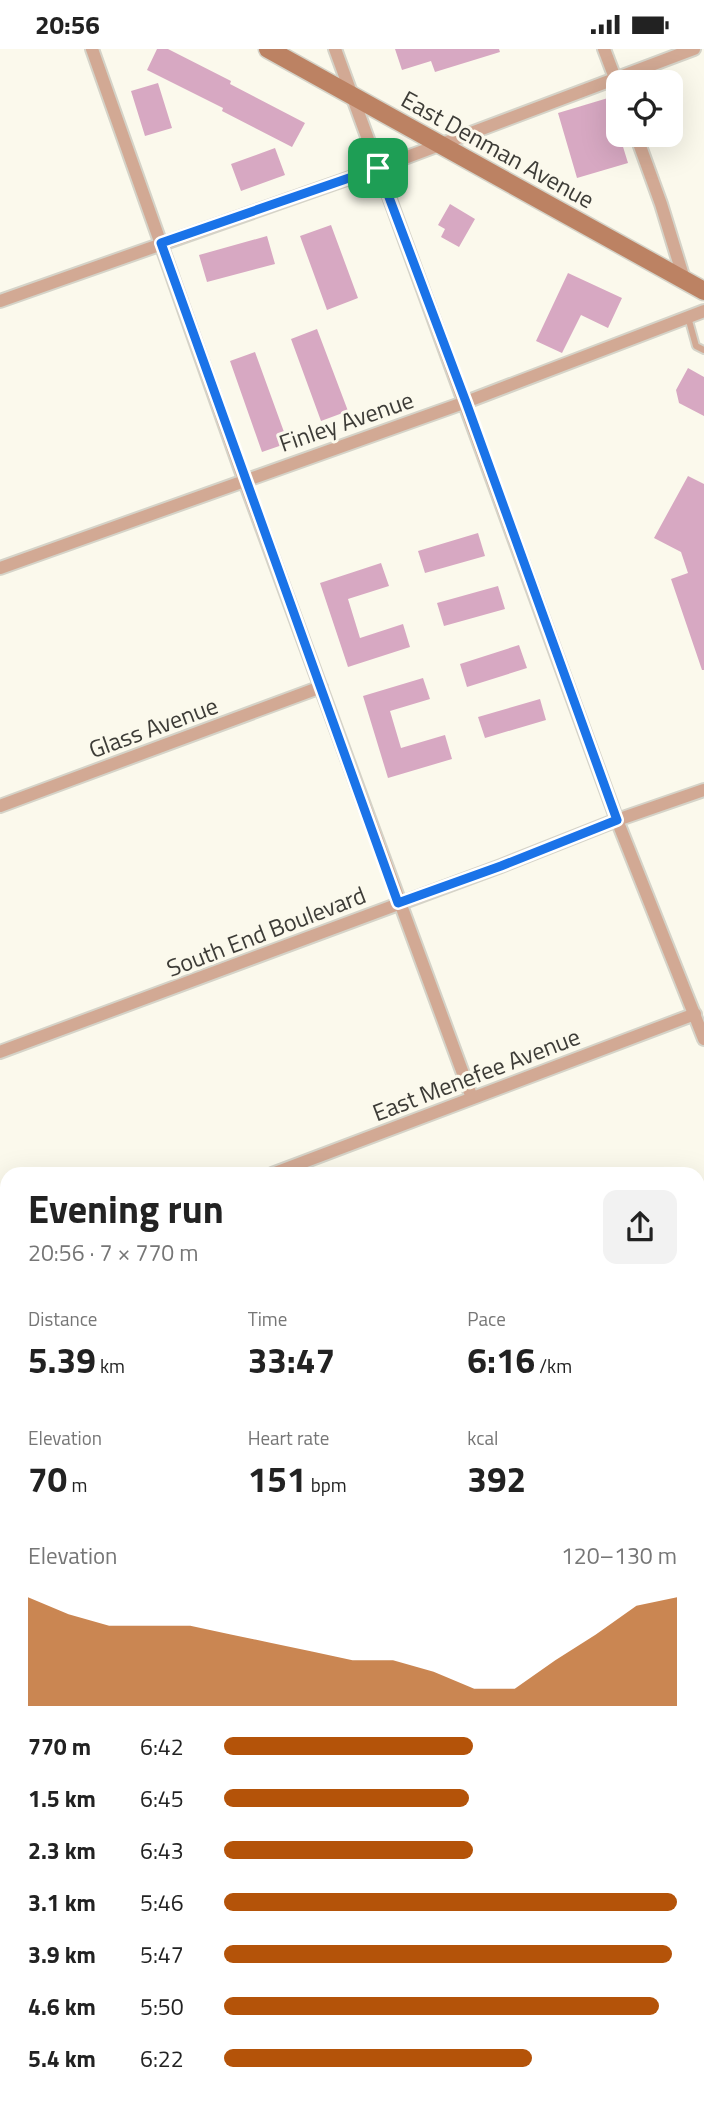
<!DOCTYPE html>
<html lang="en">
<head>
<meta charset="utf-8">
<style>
	body { margin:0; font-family:"Titillium Web",sans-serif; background:#f2f2f2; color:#222; height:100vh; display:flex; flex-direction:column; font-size:26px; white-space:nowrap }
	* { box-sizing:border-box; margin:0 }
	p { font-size:23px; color:#767676 }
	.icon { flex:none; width:38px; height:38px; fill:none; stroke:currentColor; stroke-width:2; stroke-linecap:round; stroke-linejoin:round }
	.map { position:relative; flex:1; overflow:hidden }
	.panel { position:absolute; left:0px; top:1118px; width:705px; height:936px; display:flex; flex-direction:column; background:#fff; border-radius:21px 21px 0 0; box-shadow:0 7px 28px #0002 }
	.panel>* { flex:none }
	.fabs { position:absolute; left:606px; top:21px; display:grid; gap:14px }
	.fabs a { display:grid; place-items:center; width:77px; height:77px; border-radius:14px; background:#fff; box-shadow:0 7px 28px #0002; font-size:35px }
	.pin { position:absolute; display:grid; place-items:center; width:60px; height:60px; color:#fff; margin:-30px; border-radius:14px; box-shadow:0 4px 10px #0006 }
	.round { display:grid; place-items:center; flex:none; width:74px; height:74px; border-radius:14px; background:#f2f2f2 }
	.overview { display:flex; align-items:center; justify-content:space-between; height:119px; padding:0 28px }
	h1 { font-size:38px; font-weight:700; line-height:52px }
	.stats { display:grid; grid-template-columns:repeat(3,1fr); gap:10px; height:119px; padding:7px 28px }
	.stats div { display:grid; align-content:center }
	.stats b { font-size:35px; font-weight:700 }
	.stats small { font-size:19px; font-weight:400 }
	.stats p { font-size:19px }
	.chart { height:196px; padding:14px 28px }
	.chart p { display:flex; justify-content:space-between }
	.chart svg { width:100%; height:126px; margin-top:7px; fill:#b45309; opacity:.7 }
	ul { padding:0 28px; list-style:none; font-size:23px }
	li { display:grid; grid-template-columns:112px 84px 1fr; align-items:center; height:52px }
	li i { height:18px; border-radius:9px; background:#b45309 }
	.status { display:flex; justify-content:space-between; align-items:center; height:49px; padding:0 35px; background:#fff; direction:ltr }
	.status svg { height:19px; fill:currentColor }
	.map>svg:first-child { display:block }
	.green { fill:#bae0bd }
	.building { fill:#d7a8c2 }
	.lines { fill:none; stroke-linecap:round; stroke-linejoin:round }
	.service-casing { stroke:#d5d3c8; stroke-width:10 }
	.minor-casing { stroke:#d5d3c8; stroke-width:16 }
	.tertiary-casing { stroke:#d5d3c8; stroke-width:19 }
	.secondary-casing { stroke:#d5d3c8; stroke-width:21 }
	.primary-casing { stroke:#d5d3c8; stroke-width:21 }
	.service { stroke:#d2a994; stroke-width:6 }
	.minor { stroke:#d2a994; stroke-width:12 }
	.tertiary { stroke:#d2a994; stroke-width:16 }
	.secondary { stroke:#bc8263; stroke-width:18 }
	.primary { stroke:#ab653e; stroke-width:18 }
	.route-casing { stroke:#fff; stroke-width:14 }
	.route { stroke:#1a73e8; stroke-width:9 }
	.labels { text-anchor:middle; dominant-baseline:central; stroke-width:6; stroke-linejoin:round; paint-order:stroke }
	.street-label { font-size:24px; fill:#3d3c37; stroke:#fbf9ec }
</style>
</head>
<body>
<div class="status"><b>20:56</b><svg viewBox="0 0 49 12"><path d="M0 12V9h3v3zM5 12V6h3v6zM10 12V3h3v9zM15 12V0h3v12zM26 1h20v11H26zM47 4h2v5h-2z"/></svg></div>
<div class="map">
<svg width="704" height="2053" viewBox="0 0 704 2053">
	<rect width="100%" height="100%" fill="#fbf9ec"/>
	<path class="green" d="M698,1942L704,1945V2053H292L297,2048H698Z"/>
	<path class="building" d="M157,0H168L231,32L230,35L305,74L292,98L222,62L223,59L147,21Z
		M395,0H499L500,3L435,23L431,12L402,21Z
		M158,34L172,79L145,87L131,42Z
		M608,49L628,114L577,129L558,64Z
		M275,99L285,126L241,142L231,115Z
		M450,155L475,170L459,198L441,188L445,180L438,176Z
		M331,176L358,249L327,261L300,187Z
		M267,187L275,215L207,233L199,206Z
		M568,224L622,249L608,279L581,266L562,304L536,292Z
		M317,280L348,362L321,372L291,290Z
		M255,303L288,394L262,403L230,312Z
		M688,319L704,328V367L679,354L676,341Z
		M688,427L704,435V621H702L671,530L688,524L681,503L654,489Z
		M478,484L485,507L425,524L418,502Z
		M381,514L389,537L348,550L360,589L403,575L410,598L348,618L320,534Z
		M498,537L505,560L444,577L437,554Z
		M519,596L527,619L467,638L460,615Z
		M423,629L430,650L390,662L401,699L445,686L452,710L388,729L363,647Z
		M540,650L546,671L485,689L478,668Z"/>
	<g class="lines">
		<g class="service-casing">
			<path id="service" d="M688,268L696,297L704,301"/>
		</g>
		<g class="minor-casing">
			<path id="minor" d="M92,0L244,430L472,1049
				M335,0L617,771L704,990
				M604,0L618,37
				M636,86L661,155L684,230
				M0,252L378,119L694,0
				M0,519L466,353L704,262
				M0,757L321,638
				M0,1003L501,817L617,771L704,741
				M272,1125L695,965
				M698,1205L704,1206
				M0,1228L7,1223"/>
		</g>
		<g class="tertiary-casing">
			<path id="tertiary" d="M0,1311L7,1353
				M698,1424L704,1441
				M74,2048V2053
				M36,2053V2048"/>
		</g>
		<g class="secondary-casing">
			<path id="secondary" d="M268,0L704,242"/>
		</g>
		<g class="primary-casing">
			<path id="primary" d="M698,1242L704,1227
				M257,2053L263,2048"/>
		</g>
		<use href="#service" class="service"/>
		<use href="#minor" class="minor"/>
		<use href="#tertiary" class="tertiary"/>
		<use href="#secondary" class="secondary"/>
		<use href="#primary" class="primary"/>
	</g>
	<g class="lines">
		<g class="route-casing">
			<path id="route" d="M378,119L466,353L617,771L501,817L398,854L161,194Z"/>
		</g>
		<use href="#route" class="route"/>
	</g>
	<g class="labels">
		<g class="street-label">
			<text transform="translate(498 100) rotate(29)">East Denman Avenue</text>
			<text transform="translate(346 372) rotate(-19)">Finley Avenue</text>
			<text transform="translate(153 678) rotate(-20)">Glass Avenue</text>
			<text transform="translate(266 882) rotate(-21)">South End Boulevard</text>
			<text transform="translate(476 1025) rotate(-21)">East Menefee Avenue</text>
		</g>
	</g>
</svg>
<div class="fabs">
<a><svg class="icon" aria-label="locate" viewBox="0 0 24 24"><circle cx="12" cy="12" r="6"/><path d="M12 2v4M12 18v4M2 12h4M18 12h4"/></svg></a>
</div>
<div class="pin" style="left:378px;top:119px;background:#1e9e55"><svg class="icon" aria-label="arrive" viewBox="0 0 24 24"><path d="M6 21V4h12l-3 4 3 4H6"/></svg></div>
<section class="panel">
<div class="overview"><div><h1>Evening run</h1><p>20:56 · 7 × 770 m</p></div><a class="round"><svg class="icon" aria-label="share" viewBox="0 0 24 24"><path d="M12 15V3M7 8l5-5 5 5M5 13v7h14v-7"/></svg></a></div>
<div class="stats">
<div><p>Distance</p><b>5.39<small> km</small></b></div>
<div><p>Time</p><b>33:47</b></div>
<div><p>Pace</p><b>6:16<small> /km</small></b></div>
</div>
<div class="stats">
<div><p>Elevation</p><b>70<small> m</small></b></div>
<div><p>Heart rate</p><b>151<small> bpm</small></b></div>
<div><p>kcal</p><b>392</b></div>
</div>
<div class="chart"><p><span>Elevation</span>120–130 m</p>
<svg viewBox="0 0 160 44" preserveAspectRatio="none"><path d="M0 44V6L10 12L20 16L30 16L40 16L50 19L60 22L70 25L80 28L90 28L100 32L110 38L120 38L130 28L140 19L150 9L160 6V44z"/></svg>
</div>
<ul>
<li><b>770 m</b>6:42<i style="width:55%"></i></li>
<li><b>1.5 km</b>6:45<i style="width:54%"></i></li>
<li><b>2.3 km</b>6:43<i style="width:55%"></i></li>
<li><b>3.1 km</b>5:46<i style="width:100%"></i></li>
<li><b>3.9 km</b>5:47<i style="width:99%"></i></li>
<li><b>4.6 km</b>5:50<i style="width:96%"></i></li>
<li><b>5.4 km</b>6:22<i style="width:68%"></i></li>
</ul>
</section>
</div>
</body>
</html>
